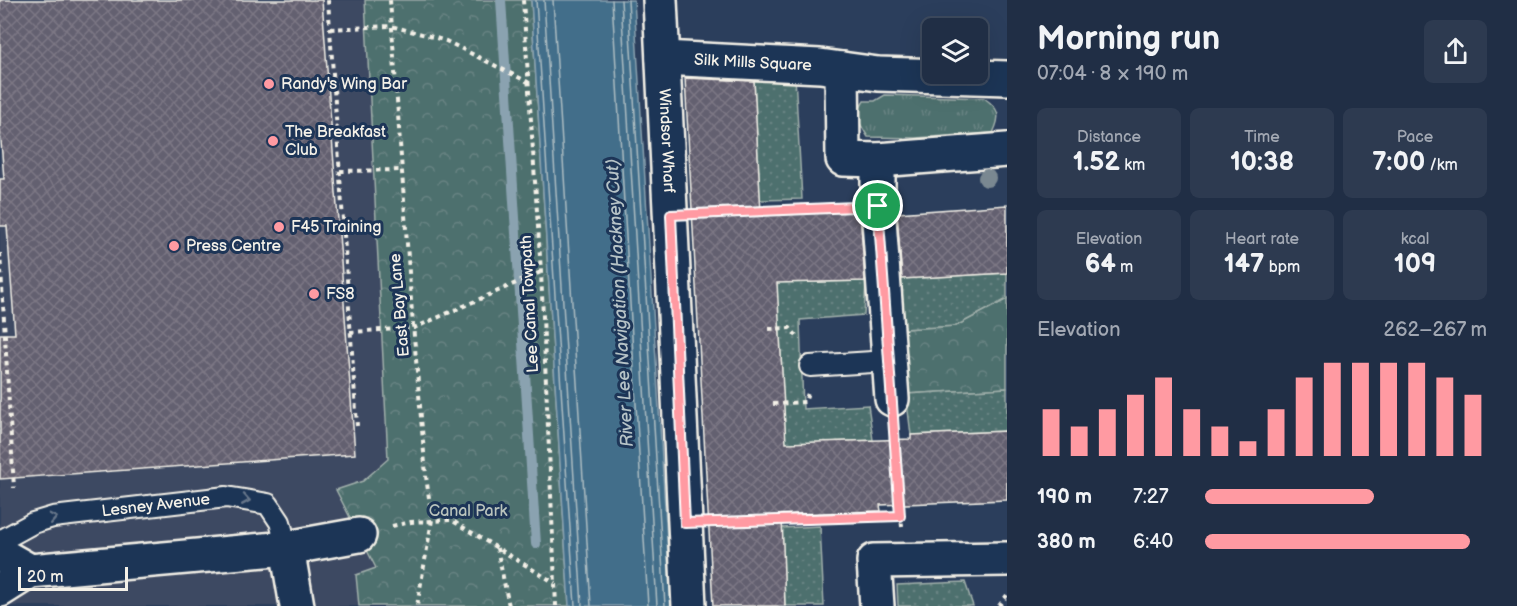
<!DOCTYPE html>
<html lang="en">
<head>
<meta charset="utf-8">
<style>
	body { margin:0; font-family:"Balsamiq Sans",sans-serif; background:#2d3a50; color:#f1f3f6; height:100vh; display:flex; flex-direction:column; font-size:22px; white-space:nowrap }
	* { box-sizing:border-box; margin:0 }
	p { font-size:20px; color:#a2a8b3 }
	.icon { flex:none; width:33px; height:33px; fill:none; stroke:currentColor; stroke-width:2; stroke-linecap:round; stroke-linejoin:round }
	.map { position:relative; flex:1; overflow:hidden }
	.panel { display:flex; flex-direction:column; background:#202e45; width:510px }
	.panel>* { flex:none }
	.tools { position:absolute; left:922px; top:18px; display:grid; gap:12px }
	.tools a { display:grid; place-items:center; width:66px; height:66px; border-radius:9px; background:#202e45; box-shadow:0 6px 24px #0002,0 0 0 2px #3d4a5e; font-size:30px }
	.scale { position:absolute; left:18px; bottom:15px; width:110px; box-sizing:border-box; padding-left:6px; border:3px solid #f4f1e8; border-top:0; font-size:16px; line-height:21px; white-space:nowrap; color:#f4f1e8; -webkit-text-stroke:4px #1d3557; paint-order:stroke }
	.pin { position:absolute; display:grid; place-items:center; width:51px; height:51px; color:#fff; margin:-26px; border:3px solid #fff; border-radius:50%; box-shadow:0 2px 6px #0007 }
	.round { display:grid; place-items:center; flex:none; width:63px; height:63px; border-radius:9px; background:#2d3a50 }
	.headline { display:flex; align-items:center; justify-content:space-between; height:102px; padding:0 30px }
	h1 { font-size:33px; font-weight:600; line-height:45px }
	.metrics { display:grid; grid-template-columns:repeat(3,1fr); gap:9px; height:102px; padding:6px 30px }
	.metrics div { display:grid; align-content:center; border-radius:9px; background:#2d3a50; text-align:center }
	.metrics b { font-size:26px; font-weight:600 }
	.metrics small { font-size:16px; font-weight:400 }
	.metrics p { font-size:16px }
	.chart { height:168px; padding:12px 30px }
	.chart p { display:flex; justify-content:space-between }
	.chart svg { width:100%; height:108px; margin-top:6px; stroke:#ff9aa2; stroke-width:6 }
	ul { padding:0 30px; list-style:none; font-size:20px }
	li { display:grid; grid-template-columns:96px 72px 1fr; align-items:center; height:45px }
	li i { height:15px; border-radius:8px; background:#ff9aa2 }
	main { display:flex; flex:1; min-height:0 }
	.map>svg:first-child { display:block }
	.built { fill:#3c4862 }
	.grass { fill:url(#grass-tufts); stroke:#a1b0ab; stroke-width:1.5 }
	.forest { fill:url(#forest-crowns); stroke:#a1b0ab; stroke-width:1.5 }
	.garden { fill:url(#garden-dots); stroke:#a1b0ab; stroke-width:1.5 }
	.water { fill:#436e8a; stroke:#8aa2b0; stroke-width:1.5 }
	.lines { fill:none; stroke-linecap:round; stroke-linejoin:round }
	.shore { stroke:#adbdc2; stroke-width:1.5 }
	.stream { stroke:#8aa2b0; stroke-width:10 }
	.building { fill:url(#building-cross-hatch); stroke:#f4f1e8; stroke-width:1.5 }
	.lane-casing { stroke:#f4f1e8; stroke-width:24 }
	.street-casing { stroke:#f4f1e8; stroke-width:38 }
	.path { stroke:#f4f1e8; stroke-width:4; stroke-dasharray:4.5 4.5; stroke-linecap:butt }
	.lane { stroke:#1d3557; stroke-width:20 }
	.street { stroke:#1d3557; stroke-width:33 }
	.tree { fill:#7a8891 }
	.oneway { stroke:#68778a }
	.route-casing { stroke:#fff; stroke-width:12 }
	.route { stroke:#ff9aa2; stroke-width:8 }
	.poi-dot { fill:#ff9aa2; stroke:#1d3557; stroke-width:2 }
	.labels { text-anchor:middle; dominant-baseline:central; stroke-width:6; stroke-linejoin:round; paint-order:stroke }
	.street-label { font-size:16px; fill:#f4f1e8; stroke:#1d3557 }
	.poi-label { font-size:16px; fill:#f4f1e8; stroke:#1d3557; text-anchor:start }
	.park-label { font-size:16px; fill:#bac4bd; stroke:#1d3557 }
	.water-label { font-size:18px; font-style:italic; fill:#b6c3c7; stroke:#1d3557 }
</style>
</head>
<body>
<main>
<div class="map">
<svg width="1007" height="606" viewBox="0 0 1007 606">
	<defs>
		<pattern id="grass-tufts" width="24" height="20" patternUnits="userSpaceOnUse" patternTransform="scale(1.5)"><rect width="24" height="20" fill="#4e6f6e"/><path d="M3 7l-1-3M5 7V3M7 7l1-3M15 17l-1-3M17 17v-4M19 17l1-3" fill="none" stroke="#688483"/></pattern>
		<pattern id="forest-crowns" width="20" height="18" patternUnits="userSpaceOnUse" patternTransform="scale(1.5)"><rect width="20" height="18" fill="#4e6f6e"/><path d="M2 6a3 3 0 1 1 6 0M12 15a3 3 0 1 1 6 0" fill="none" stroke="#688483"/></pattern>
		<pattern id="garden-dots" width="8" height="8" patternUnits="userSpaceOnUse" patternTransform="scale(1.5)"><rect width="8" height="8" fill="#4e6f6e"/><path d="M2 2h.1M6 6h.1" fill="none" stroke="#688483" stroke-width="1.8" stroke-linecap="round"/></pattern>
		<pattern id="building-cross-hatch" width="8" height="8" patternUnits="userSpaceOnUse" patternTransform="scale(1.5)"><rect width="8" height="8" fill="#646070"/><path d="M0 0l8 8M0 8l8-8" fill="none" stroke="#7b7784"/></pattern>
	</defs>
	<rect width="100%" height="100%" fill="#2b3e5c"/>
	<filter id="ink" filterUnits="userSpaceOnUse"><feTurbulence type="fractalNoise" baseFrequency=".0167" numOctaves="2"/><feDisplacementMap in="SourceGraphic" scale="12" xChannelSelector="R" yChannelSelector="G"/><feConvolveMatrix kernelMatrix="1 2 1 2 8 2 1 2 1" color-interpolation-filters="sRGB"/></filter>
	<g filter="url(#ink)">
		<path class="built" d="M0,0H365L388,460L363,481L376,568L356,575L359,606H0Z"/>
		<path class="grass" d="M885,95L984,98C1000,109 1001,116 993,133L915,138L868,137C859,123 854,116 864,101H875Z"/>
		<path class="forest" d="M365,0H531L569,606H359L356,575L376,568L336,490L363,481L388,459Z
			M1007,299V388L906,394L902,329L956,326Z"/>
		<path class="garden" d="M795,76L802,199L760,200L754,78Z
			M765,260L816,282L866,281L864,315L800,320L803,409L868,405L873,440L827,442L780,514L783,398L780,332Z
			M1007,273V299L956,326L902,329L898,279Z
			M1007,388V431L911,435L906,394Z
			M820,526L824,606H785L782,528Z
			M965,582L973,606H898L897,585Z"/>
		<path class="water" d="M531,0H634L671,606H569Z"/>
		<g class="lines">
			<path class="shore" d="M536,0L575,606
				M544,0L582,606
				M553,0L591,606
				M612,0L648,606
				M621,0L657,606
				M628,0L665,606"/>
			<path class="stream" d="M501,0L536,544"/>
		</g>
		<path class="building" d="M0,0H322L355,454L0,479V334H15L7,226H0V179H4L0,129Z
			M685,78L754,81L761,213L860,211L865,281L777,283L786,443L911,439V435L1007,431V500L880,505L881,511L782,515L785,606H713Z
			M1007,205V273L902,279L897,213Z"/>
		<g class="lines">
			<g class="lane-casing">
				<g id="lane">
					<path d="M810,366L888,361"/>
					<path id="s1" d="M0,541L33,523L53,517L226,497L268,504L280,522L287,548"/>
				</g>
			</g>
			<g class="street-casing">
				<g id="street">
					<path id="s2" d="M660,0L689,606"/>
					<path id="s3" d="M663,58L820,66L878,74L1007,78"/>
					<path d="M842,69L843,159L878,160L1007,150"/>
					<path d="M878,160V206L892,399"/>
					<path d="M287,548L297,606"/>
					<path d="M0,554L30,571"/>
					<path d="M0,590L30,571L287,548L359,535"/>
					<path d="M877,606L874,561L1007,559"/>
				</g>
			</g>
			<path class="path" d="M328,0L357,426
				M390,0L411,301L426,476L432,520L417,606
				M523,0L541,272L556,606
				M330,29L391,26L426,35L446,41L528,82
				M340,171L402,170
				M705,213L844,207
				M0,253L14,488
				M769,329L790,328L799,339
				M350,332L414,328L541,272
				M773,404L805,402L808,393
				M894,433L902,527
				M719,522L900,516
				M392,526L411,522L451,520L555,583
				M497,548L509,606
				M999,606L1007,595"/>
			<use href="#lane" class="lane"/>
			<use href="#street" class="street"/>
		</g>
		<circle class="tree" cx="987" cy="178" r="9"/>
		<defs><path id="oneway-chevron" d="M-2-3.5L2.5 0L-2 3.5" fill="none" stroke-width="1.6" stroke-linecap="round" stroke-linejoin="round" transform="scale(1.5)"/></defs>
		<g class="oneway">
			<use href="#oneway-chevron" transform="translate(246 500) rotate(10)"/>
			<use href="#oneway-chevron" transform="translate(53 518) rotate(-12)"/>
		</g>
	</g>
	<g class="lines" filter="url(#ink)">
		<g class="route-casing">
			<path id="route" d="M878,206L900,516L685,523L671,215Z"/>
		</g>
		<use href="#route" class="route"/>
	</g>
	<g class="poi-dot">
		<circle cx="269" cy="84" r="6"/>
		<circle cx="273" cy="141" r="6"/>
		<circle cx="279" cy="227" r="6"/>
		<circle cx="174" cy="246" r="6"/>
		<circle cx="314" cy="294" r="6"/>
	</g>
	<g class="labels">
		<g class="street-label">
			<text stroke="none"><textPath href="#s3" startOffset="90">Silk Mills Square</textPath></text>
			<text stroke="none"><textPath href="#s2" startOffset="141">Windsor Wharf</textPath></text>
			<text transform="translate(530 304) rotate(-93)">Lee Canal Towpath</text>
			<text transform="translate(400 305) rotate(-95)">East Bay Lane</text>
			<text stroke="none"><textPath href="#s1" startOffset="162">Lesney Avenue</textPath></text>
		</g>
		<g class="poi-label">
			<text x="281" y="84">Randy's Wing Bar</text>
			<text x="285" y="132">The Breakfast<tspan x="285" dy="18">Club</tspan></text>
			<text x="291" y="227">F45 Training</text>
			<text x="186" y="246">Press Centre</text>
			<text x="326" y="294">FS8</text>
		</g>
		<g class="park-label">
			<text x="468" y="511">Canal Park</text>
		</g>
		<g class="water-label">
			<text transform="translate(620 303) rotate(-93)">River Lee Navigation (Hackney Cut)</text>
		</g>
	</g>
</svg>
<div class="tools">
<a><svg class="icon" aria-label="layers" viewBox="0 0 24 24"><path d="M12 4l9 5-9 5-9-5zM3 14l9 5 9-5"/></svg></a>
</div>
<div class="scale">20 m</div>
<div class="pin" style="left:878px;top:206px;background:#1e9e55"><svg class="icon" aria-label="arrive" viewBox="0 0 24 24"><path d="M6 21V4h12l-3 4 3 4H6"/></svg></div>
</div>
<section class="panel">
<div class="headline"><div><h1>Morning run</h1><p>07:04 · 8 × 190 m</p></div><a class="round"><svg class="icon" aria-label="share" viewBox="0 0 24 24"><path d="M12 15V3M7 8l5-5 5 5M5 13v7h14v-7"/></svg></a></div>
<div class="metrics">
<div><p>Distance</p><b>1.52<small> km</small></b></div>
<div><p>Time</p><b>10:38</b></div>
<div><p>Pace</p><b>7:00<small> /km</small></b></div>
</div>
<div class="metrics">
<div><p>Elevation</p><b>64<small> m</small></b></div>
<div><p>Heart rate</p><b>147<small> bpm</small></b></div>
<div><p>kcal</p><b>109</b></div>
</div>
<div class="chart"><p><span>Elevation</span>262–267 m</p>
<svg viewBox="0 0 160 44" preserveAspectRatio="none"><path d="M5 44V25M15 44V32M25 44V25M35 44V19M45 44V12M55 44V25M65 44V32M75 44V38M85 44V25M95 44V12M105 44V6M115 44V6M125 44V6M135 44V6M145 44V12M155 44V19"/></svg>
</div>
<ul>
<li><b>190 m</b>7:27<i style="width:60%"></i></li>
<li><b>380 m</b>6:40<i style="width:94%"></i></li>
</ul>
</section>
</main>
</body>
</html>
